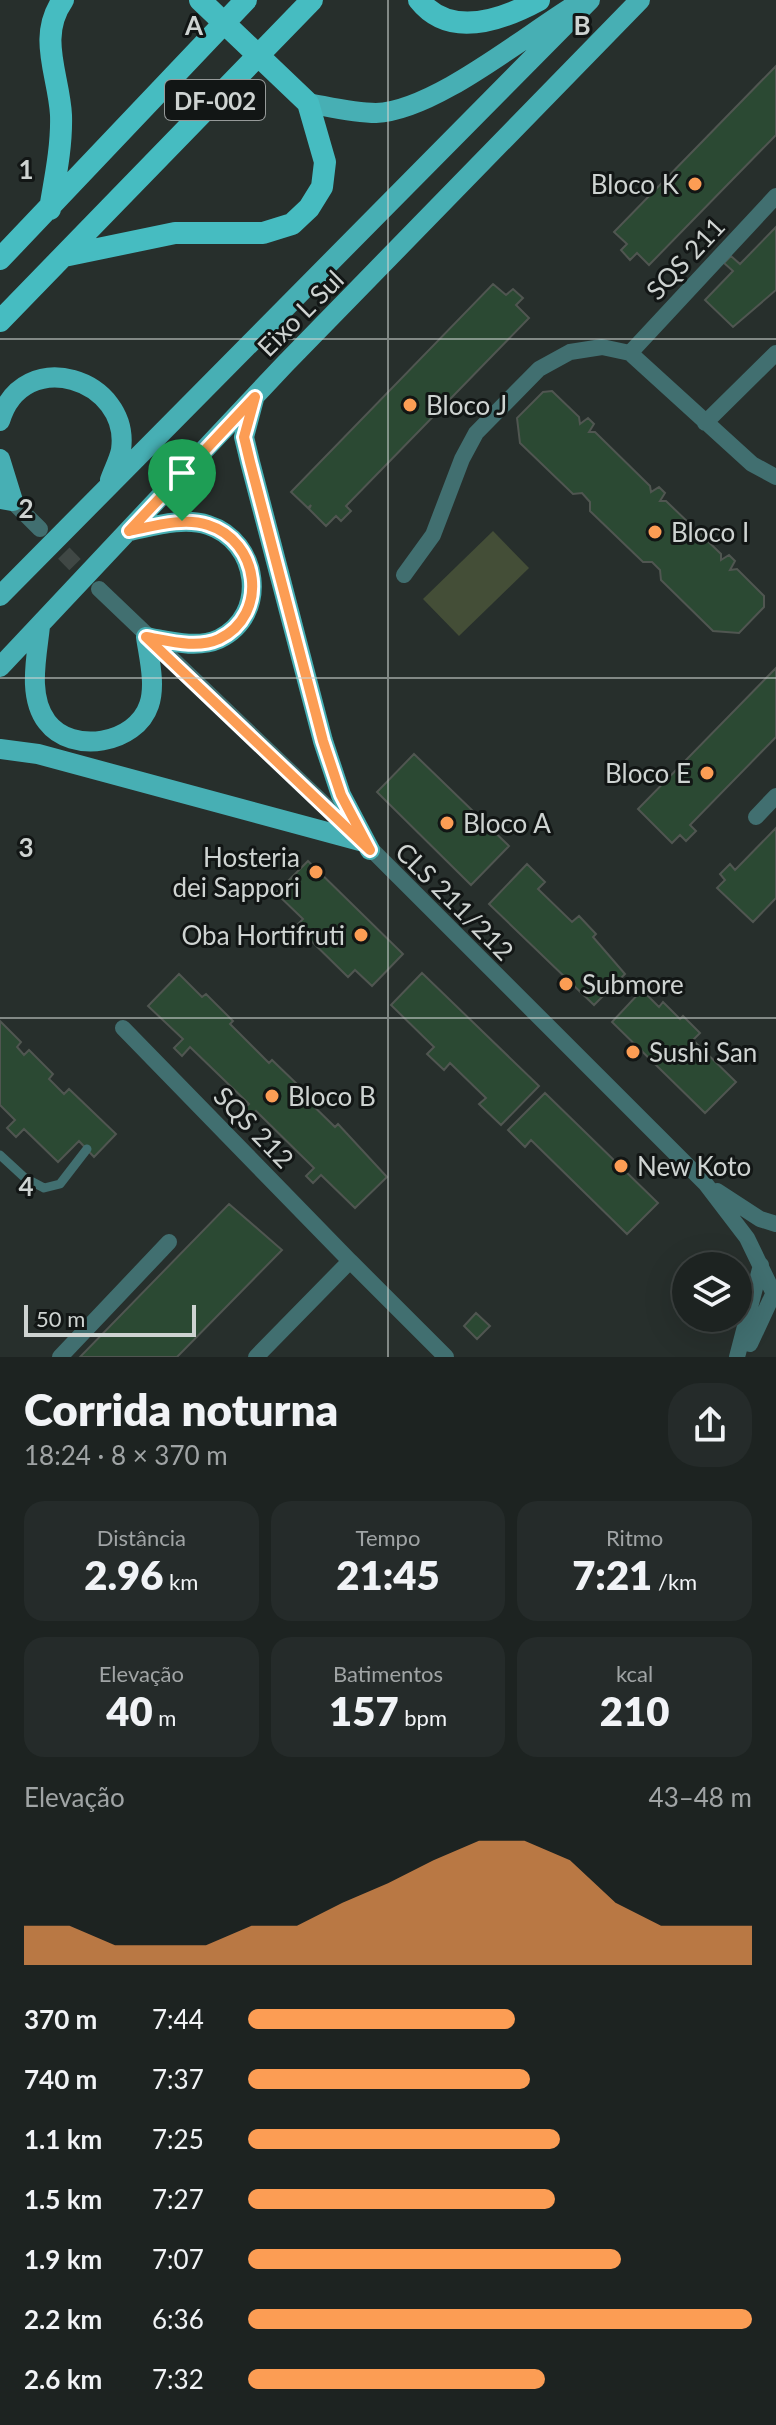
<!DOCTYPE html>
<html lang="pt">
<head>
<meta charset="utf-8">
<style>
	body { margin:0; font-family:Lato,sans-serif; background:#252b2a; color:#f1f3f6; height:100vh; display:flex; flex-direction:column; font-size:30px; white-space:nowrap }
	* { box-sizing:border-box; margin:0 }
	p { font-size:26px; color:#a0a4a5 }
	.icon { flex:none; width:44px; height:44px; fill:none; stroke:currentColor; stroke-width:2; stroke-linecap:round; stroke-linejoin:round }
	.map { position:relative; height:1357px; overflow:hidden }
	.drawer { display:flex; flex-direction:column; background:#1d2321; flex:1 }
	.drawer>* { flex:none }
	.controls { position:absolute; left:672px; top:1252px; display:grid; gap:16px }
	.controls a { display:grid; place-items:center; width:80px; height:80px; border-radius:50%; background:#1d2321; box-shadow:0 8px 32px #0002,0 0 0 2px #3b403f; font-size:40px }
	.scale { position:absolute; left:24px; bottom:20px; width:172px; box-sizing:border-box; padding-left:8px; border:4px solid #ced3d1; border-top:0; font-size:22px; line-height:28px; white-space:nowrap; color:#ced3d1; -webkit-text-stroke:6px #121615; paint-order:stroke }
	.pin { position:absolute; display:grid; place-items:center; width:68px; height:68px; color:#fff; margin:-82px -34px; border-radius:50% 50% 50% 0; rotate:-45deg; box-shadow:0 0 8px #0007 }
	.pin .icon { rotate:45deg }
	.round { display:grid; place-items:center; flex:none; width:84px; height:84px; border-radius:32px; background:#252b2a }
	.summary { display:flex; align-items:center; justify-content:space-between; height:136px; padding:0 24px }
	h1 { font-size:44px; font-weight:800; line-height:60px }
	.figures { display:grid; grid-template-columns:repeat(3,1fr); gap:12px; height:136px; padding:8px 24px }
	.figures div { display:grid; align-content:center; border-radius:20px; background:#252b2a; text-align:center }
	.figures b { font-size:40px; font-weight:800 }
	.figures small { font-size:22px; font-weight:400 }
	.figures p { font-size:22px }
	.chart { height:224px; padding:16px 24px }
	.chart p { display:flex; justify-content:space-between }
	.chart svg { width:100%; height:144px; margin-top:8px; fill:#fc9d54; opacity:.7 }
	ul { padding:0 24px; list-style:none; font-size:26px }
	li { display:grid; grid-template-columns:128px 96px 1fr; align-items:center; height:60px }
	li i { height:20px; border-radius:10px; background:#fc9d54 }
	.map>svg:first-child { display:block }
	.pitch { fill:#444e37 }
	.building { fill:#2b4933; stroke:#505651; stroke-width:2 }
	.lines { fill:none; stroke-linecap:round; stroke-linejoin:round }
	.tertiary-tunnel { stroke:#404845; stroke-width:16; stroke-dasharray:16 8; stroke-linecap:butt }
	.service { stroke:#416f70; stroke-width:9 }
	.minor { stroke:#416f70; stroke-width:16 }
	.tertiary { stroke:#416f70; stroke-width:16 }
	.primary { stroke:#47afb4; stroke-width:20 }
	.trunk { stroke:#46bcc1; stroke-width:22 }
	.route-casing { stroke:#fff; stroke-width:16 }
	.route { stroke:#fc9d54; stroke-width:10 }
	.grid { fill:none; stroke:#ced3d1; stroke-width:2; stroke-opacity:0.55 }
	.poi-dot { fill:#fc9d54; stroke:#121615; stroke-width:3 }
	.labels { text-anchor:middle; dominant-baseline:central; stroke-width:6; stroke-linejoin:round; paint-order:stroke }
	.shield { fill:#121615; stroke:#969a99; stroke-width:2 }
	.shield-label { font-size:24px; font-weight:bold; fill:#ced3d1 }
	.poi-label { font-size:26px; fill:#ced3d1; stroke:#121615; text-anchor:start }
	.street-label { font-size:26px; fill:#ced3d1; stroke:#121615 }
	.grid-label { font-size:26px; text-anchor:middle; font-weight:bold; fill:#ced3d1; stroke:#121615; stroke-width:6; stroke-linejoin:round; paint-order:stroke }
</style>
</head>
<body>
<div class="map">
<svg width="776" height="1357" viewBox="0 0 776 1357">
	<rect width="100%" height="100%" fill="#272f2c"/>
	<path class="pitch" d="M493,531L529,568L459,636L423,599Z"/>
	<path class="building" d="M776,66V135L649,265L637,253L630,260L621,250L627,244L614,232Z
		M776,227V290L733,327L705,300L733,271L724,263L731,256L740,264Z
		M493,284L506,295L513,289L523,298L516,305L529,318L346,506L351,511L341,521L336,516L326,526L309,509L311,505L308,508L291,492Z
		M552,391L579,417L580,424L588,418L594,424L589,432H595L650,486L651,492L659,487L665,493L660,501H666L721,554V560L729,555L735,561L730,570L737,569L764,596V607L739,633L713,631L661,580L660,570L652,562H643L590,511V502L582,493L573,494L520,443L517,418L543,392Z
		M776,668V737L690,825L696,831L686,841L680,835L672,843L638,809Z
		M414,754L509,846L471,885L377,792Z
		M776,828V898L753,922L717,888L725,880L720,874L730,864L735,870Z
		M308,861L403,954L372,986L355,970L348,977L296,926L303,919L276,893Z
		M527,864L545,882L538,889L572,922L579,916L596,934L593,937L625,974L594,1005L489,904Z
		M422,973L539,1086L501,1125L479,1104L486,1098L450,1063L444,1070L427,1054L434,1047L391,1005Z
		M179,974L202,997L206,994L233,1021L230,1024L269,1063L272,1060L299,1086L296,1089L335,1127L338,1124L387,1177L355,1208L321,1175L313,1183L306,1176L314,1168L256,1111L248,1119L240,1112L249,1104L190,1047L182,1056L174,1048L183,1039L148,1006Z
		M642,990L659,1007L663,1002L680,1019L683,1016L700,1033L693,1040L736,1082L705,1113L612,1022Z
		M0,1021L21,1042L17,1047L24,1055L29,1050L53,1074L49,1079L64,1094L69,1089L116,1134L94,1157L79,1141L58,1162L24,1129L16,1137L7,1128L15,1120L0,1105Z
		M545,1093L658,1203L627,1234L531,1140L525,1147L508,1130Z
		M229,1204L282,1250L177,1357H80Z
		M476,1313L490,1326L477,1339L464,1326Z"/>
	<g class="lines">
		<path class="tertiary-tunnel" d="M47,536L99,589"/>
		<path class="service" d="M0,1155L25,1178L44,1188L60,1184L87,1149"/>
		<path class="minor" d="M630,353L776,196
			M705,423L776,353
			M404,575L433,535L462,459L476,433L539,369L570,352L602,347L630,353L752,464L776,477
			M756,817L776,796
			M123,1028L350,1261
			M60,1357L169,1242
			M256,1357L350,1261L446,1357"/>
		<path class="tertiary" d="M4,493L40,529
			M99,589L364,842L705,1183L747,1238L773,1292
			M717,1191L760,1219L776,1224
			M750,1344L776,1288
			M737,1357L761,1265"/>
		<path class="primary" d="M308,103C330,107 354,113 376,113C433,111 522,38 572,7
			M254,399L244,437L250,462L323,741L341,795L370,850
			M0,421C23,344 131,379 121,450C119,460 113,471 110,480
			M0,459L13,501L0,499
			M0,596L590,0
			M40,626C37,656 27,696 47,722C72,755 136,744 149,705C156,685 149,658 146,637C169,641 197,649 219,639C269,615 259,541 208,525C184,517 154,526 129,531
			M0,667L285,364L640,0
			M0,749L38,754L364,842"/>
		<path class="trunk" d="M419,0C450,39 502,20 539,0
			M50,209C55,179 62,146 61,115C59,75 37,37 63,0
			M64,256L175,233H263L292,224L309,208L322,187L325,162L308,103L200,0
			M0,259L246,0
			M0,321L312,0"/>
	</g>
	<g class="lines">
		<g class="route-casing">
			<path id="route" d="M255,397L244,437L250,462L323,741L341,795L370,850L146,637C169,641 197,649 219,639C270,614 259,541 208,525C184,517 154,526 129,531Z"/>
		</g>
		<use href="#route" class="route"/>
	</g>
	<path class="grid" d="M388,0V1357M0,339H776M0,678H776M0,1018H776"/>
	<g class="poi-dot">
		<circle cx="695" cy="184" r="8"/>
		<circle cx="410" cy="405" r="8"/>
		<circle cx="655" cy="532" r="8"/>
		<circle cx="707" cy="773" r="8"/>
		<circle cx="447" cy="823" r="8"/>
		<circle cx="316" cy="872" r="8"/>
		<circle cx="361" cy="935" r="8"/>
		<circle cx="566" cy="984" r="8"/>
		<circle cx="633" cy="1052" r="8"/>
		<circle cx="272" cy="1096" r="8"/>
		<circle cx="621" cy="1166" r="8"/>
	</g>
	<g class="labels">
		<rect class="shield" x="165" y="80" width="100" height="40" rx="6"/>
		<g class="shield-label">
			<text x="215" y="100">DF-002</text>
		</g>
		<g class="poi-label">
			<text x="679" y="184" text-anchor="end">Bloco K</text>
			<text x="426" y="405">Bloco J</text>
			<text x="671" y="532">Bloco I</text>
			<text x="691" y="773" text-anchor="end">Bloco E</text>
			<text x="463" y="823">Bloco A</text>
			<text x="300" y="857" text-anchor="end">Hosteria<tspan x="300" dy="30">dei Sappori</tspan></text>
			<text x="345" y="935" text-anchor="end">Oba Hortifruti</text>
			<text x="582" y="984">Submore</text>
			<text x="649" y="1052">Sushi San</text>
			<text x="288" y="1096">Bloco B</text>
			<text x="637" y="1166">New Koto</text>
		</g>
		<g class="street-label">
			<text transform="translate(685 258) rotate(-47)">SQS 211</text>
			<text transform="translate(300 313) rotate(-45)">Eixo L Sul</text>
			<text transform="translate(455 901) rotate(45)">CLS 211/212</text>
			<text transform="translate(254 1127) rotate(46)">SQS 212</text>
		</g>
	</g>
	<g class="grid-label">
		<text x="194" y="35">A</text>
		<text x="582" y="35">B</text>
		<text x="26" y="179">1</text>
		<text x="26" y="518">2</text>
		<text x="26" y="857">3</text>
		<text x="26" y="1196">4</text>
	</g>
</svg>
<div class="controls">
<a><svg class="icon" aria-label="layers" viewBox="0 0 24 24"><path d="M12 4l9 5-9 5-9-5zM3 14l9 5 9-5"/></svg></a>
</div>
<div class="scale">50 m</div>
<div class="pin" style="left:182px;top:521px;background:#1e9e55"><svg class="icon" aria-label="arrive" viewBox="0 0 24 24"><path d="M6 21V4h12l-3 4 3 4H6"/></svg></div>
</div>
<section class="drawer">
<div class="summary"><div><h1>Corrida noturna</h1><p>18:24 · 8 × 370 m</p></div><a class="round"><svg class="icon" aria-label="share" viewBox="0 0 24 24"><path d="M12 15V3M7 8l5-5 5 5M5 13v7h14v-7"/></svg></a></div>
<div class="figures">
<div><p>Distância</p><b>2.96<small> km</small></b></div>
<div><p>Tempo</p><b>21:45</b></div>
<div><p>Ritmo</p><b>7:21<small> /km</small></b></div>
</div>
<div class="figures">
<div><p>Elevação</p><b>40<small> m</small></b></div>
<div><p>Batimentos</p><b>157<small> bpm</small></b></div>
<div><p>kcal</p><b>210</b></div>
</div>
<div class="chart"><p><span>Elevação</span>43–48 m</p>
<svg viewBox="0 0 160 44" preserveAspectRatio="none"><path d="M0 44V32L10 32L20 38L30 38L40 38L50 32L60 32L70 25L80 19L90 12L100 6L110 6L120 12L130 25L140 32L150 32L160 32V44z"/></svg>
</div>
<ul>
<li><b>370 m</b>7:44<i style="width:53%"></i></li>
<li><b>740 m</b>7:37<i style="width:56%"></i></li>
<li><b>1.1 km</b>7:25<i style="width:62%"></i></li>
<li><b>1.5 km</b>7:27<i style="width:61%"></i></li>
<li><b>1.9 km</b>7:07<i style="width:74%"></i></li>
<li><b>2.2 km</b>6:36<i style="width:100%"></i></li>
<li><b>2.6 km</b>7:32<i style="width:59%"></i></li>
</ul>
</section>
</body>
</html>
